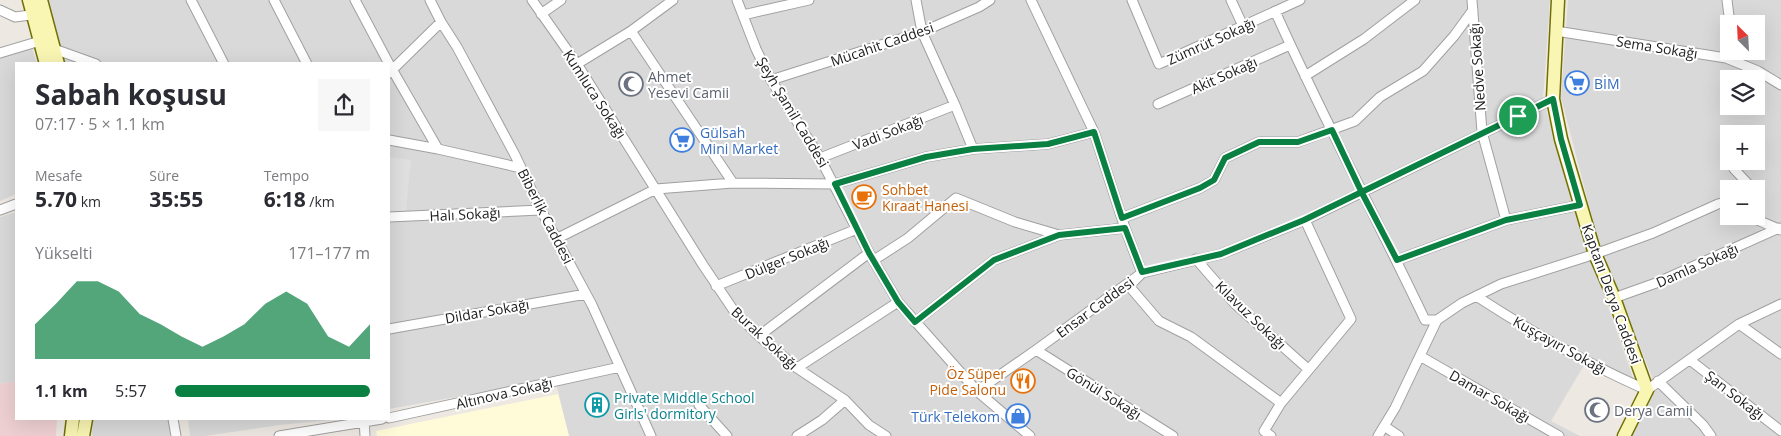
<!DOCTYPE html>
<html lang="tr">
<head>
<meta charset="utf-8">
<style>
	body { margin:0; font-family:"Open Sans",sans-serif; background:#f7f7f7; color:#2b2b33; height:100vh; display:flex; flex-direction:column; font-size:19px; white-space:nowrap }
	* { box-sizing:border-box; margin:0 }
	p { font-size:16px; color:#7c7c81 }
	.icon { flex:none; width:28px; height:28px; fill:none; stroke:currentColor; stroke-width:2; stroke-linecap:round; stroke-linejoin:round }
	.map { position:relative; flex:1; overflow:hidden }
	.side { position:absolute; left:15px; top:62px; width:375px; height:358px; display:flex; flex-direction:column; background:#fff; border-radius:0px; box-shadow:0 5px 20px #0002 }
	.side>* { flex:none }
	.needle { width:32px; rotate:336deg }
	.fabs { position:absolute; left:1720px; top:15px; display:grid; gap:10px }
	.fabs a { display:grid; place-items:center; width:45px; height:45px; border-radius:0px; background:#fff; box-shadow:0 5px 20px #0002; font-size:25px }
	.pin { position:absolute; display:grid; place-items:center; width:42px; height:42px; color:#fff; margin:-21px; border:2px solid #fff; border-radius:50%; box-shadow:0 1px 5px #0007 }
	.round { display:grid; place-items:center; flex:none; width:52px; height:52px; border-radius:0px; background:#f7f7f7 }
	.summary { display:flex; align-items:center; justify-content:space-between; height:85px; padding:0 20px }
	h1 { font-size:28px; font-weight:700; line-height:38px }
	.metrics { display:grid; grid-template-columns:repeat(3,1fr); gap:8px; height:85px; padding:5px 20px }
	.metrics div { display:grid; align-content:center }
	.metrics b { font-size:21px; font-weight:700 }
	.metrics small { font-size:14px; font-weight:400 }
	.metrics p { font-size:14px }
	.chart { height:140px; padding:10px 20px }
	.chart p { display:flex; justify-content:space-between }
	.chart svg { width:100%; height:90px; margin-top:5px; fill:#0b8043; opacity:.7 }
	ul { padding:0 20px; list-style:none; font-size:16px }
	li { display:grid; grid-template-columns:80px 60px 1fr; align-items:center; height:38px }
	li i { height:12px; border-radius:6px; background:#0b8043 }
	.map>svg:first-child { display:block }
	.residential { fill:#dad9d9; fill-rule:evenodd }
	.commercial { fill:#efd0d2 }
	.education { fill:#fffbd8 }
	.parking { fill:#e0e0e0 }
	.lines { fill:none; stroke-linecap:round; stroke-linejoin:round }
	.street-casing { stroke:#a0a0a0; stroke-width:11 }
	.secondary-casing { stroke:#707005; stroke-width:15 }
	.street { stroke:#fff; stroke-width:9 }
	.secondary { stroke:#f9f5b3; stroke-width:12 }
	.route-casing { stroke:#fff; stroke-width:10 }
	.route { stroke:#0b8043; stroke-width:6 }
	.labels { text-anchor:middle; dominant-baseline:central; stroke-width:4; stroke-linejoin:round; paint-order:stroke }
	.street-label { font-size:14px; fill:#1c1c1c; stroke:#fff }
	.worship-label { font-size:14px; fill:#5b616d; stroke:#fff; text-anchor:start }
	.shop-label { font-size:14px; fill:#366cbe; stroke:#fff; text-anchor:start }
	.food-label { font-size:14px; fill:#c56008; stroke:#fff; text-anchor:start }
	.culture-label { font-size:14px; fill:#0d838f; stroke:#fff; text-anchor:start }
</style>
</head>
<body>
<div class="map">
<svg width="1781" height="436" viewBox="0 0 1781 436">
	<rect width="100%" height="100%" fill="#ede8e1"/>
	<path class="residential" d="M48,0H1550L1543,99L1584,237L1633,378L1587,360L1551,421L1580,436H569L555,379L389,409V64H65Z
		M1568,0H1781V436H1628L1635,423L1652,377L1599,244L1561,97ZM1729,24H1756V51H1729ZM1729,79H1756V106H1729ZM1729,134H1756V161H1729ZM1729,189H1756V216H1729Z
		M32,47L37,64H16V194L0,201V57Z
		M16,212V381L0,384V217Z
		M93,419H169L170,436H92Z
		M188,419H343L279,425L205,436H190Z"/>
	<path class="commercial" d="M16,381V419H57L56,436H0V384Z"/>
	<path class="education" d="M558,394L569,436H377L376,431Z"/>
	<path class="parking" d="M389,157L411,160L406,211H389Z"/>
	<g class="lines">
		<g class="street-casing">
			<path id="street" d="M191,0L224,64
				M274,0L307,64
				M355,0L389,64
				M430,0L441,22L457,47L515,155L541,210L592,305L651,436
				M532,0L577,64L703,265L734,311L759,336L797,368L845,400L869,425L886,436
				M737,0L756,49L771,80L820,158L869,253L898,302L977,391L1030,436
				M916,0L922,32L955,105L973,149
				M1132,0L1159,64L1300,0
				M1231,0L1243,26
				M1472,0L1482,132L1506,220
				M1727,0L1730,24
				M0,10L15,17L38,14
				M1275,11C1322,116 1376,217 1425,320H1437
				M541,14L561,0
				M743,15L809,0
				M631,31L733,183
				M1556,31L1726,58L1758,71L1781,85
				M54,49L96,64
				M0,53L40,41
				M389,64L438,149L521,168
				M577,64L631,31L673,0
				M389,73L441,22
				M1305,76L1364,39L1415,0
				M771,80L922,32L979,7L990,0
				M1158,104L1290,45
				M1094,132L1125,228L1142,273L1129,286L1159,321L1191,337L1281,403
				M389,140L438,149
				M820,158L955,105
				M1734,169L1751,187L1750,189
				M0,210L16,204
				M1748,216L1781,230
				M389,217L541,210
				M1122,218L1200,188L1214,180L1225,158L1259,142H1298L1355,121L1380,97L1423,71L1454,36L1473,10
				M556,239L656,189L733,183L835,184L926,157L973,149L1048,144L1094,132L1031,0
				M1196,259L1235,304L1308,369
				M874,260L908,238L956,198L1015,222L1059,235L1125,228
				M1397,260L1506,220L1580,205
				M716,286L857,229
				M1476,296C1530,331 1587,364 1647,390L1739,324L1781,354
				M1614,298L1656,283L1779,228
				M915,322L994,260L1059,235
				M1739,324L1781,304
				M389,329L586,294
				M759,336L869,253
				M1036,350L1173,436
				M1420,356L1559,436
				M1690,360L1781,431
				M797,368L898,302
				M1658,381L1703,425L1711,436
				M977,391L1036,350L1142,273L1221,254L1305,220L1553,99
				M699,405L727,436
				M389,418L620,367
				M173,419L176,436
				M364,419L365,436
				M1384,426L1399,436
				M279,436L382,419
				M797,436L822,420L845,400
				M1271,436L1264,431L1281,403L1351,319L1305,220
				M1378,436L1395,408L1437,320L1462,303L1501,284L1595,254L1653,233L1718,204L1729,201"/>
		</g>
		<g class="secondary-casing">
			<path id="secondary" d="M29,0L46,64
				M41,0L58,64
				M1558,0L1553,99L1561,139L1595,254L1614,298L1647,390L1624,436
				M71,436L73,419
				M83,436L86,419"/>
		</g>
		<use href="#street" class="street"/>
		<use href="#secondary" class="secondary"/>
	</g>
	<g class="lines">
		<g class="route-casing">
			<path id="route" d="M1518,116L1304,220L1221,254L1142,272L1125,228L1059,235L994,260L915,322L898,302L869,253L835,184L926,157L973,149L1048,144L1094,132L1122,218L1200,188L1214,180L1225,158L1259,142H1298L1332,130L1361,191L1397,260L1506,220L1580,205L1561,139L1553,99L1518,116"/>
		</g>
		<use href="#route" class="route"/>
	</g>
	<defs>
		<g id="supermarket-ring" transform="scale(1.25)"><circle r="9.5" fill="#fff" stroke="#3f7fe0" stroke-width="1.5"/><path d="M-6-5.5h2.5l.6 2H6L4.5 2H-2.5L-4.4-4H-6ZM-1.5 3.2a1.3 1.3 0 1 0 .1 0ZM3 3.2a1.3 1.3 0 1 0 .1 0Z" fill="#3f7fe0"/></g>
		<g id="mosque-ring" transform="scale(1.25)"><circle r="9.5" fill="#fff" stroke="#6b7280" stroke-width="1.5"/><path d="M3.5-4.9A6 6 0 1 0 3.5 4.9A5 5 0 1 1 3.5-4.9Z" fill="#6b7280"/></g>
		<g id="cafe-ring" transform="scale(1.25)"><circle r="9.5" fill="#fff" stroke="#e8710a" stroke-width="1.5"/><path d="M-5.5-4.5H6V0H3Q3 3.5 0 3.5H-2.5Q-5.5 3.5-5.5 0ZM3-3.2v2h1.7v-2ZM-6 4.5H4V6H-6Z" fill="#e8710a"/></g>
		<g id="restaurant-ring" transform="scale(1.25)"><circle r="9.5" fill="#fff" stroke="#e8710a" stroke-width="1.5"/><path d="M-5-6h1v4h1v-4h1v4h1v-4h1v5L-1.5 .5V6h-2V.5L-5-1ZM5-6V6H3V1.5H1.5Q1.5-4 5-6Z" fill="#e8710a"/></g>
		<g id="building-ring" transform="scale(1.25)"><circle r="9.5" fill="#fff" stroke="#0f9aa8" stroke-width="1.5"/><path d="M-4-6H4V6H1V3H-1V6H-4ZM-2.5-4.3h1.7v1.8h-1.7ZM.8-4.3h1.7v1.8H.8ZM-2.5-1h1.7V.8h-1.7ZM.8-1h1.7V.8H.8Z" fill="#0f9aa8"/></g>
		<g id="shop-ring" transform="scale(1.25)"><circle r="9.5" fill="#fff" stroke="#3f7fe0" stroke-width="1.5"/><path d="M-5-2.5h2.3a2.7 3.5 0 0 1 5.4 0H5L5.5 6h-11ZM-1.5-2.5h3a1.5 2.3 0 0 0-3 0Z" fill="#3f7fe0"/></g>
	</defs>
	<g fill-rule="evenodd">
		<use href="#supermarket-ring" x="1577" y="83"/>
		<use href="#mosque-ring" x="631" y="84"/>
		<use href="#supermarket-ring" x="682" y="140"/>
		<use href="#cafe-ring" x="864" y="197"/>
		<use href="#restaurant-ring" x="1023" y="381"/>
		<use href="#building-ring" x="597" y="405"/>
		<use href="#mosque-ring" x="1597" y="410"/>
		<use href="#shop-ring" x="1018" y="416"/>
	</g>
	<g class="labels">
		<g class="street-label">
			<text transform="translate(1211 41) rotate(-24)">Zümrüt Sokağı</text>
			<text transform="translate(882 44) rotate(-19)">Mücahit Caddesi</text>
			<text transform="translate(1657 47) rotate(9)">Sema Sokağı</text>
			<text transform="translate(1477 67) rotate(-94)">Nedve Sokağı</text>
			<text transform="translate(1224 75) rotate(-24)">Akit Sokağı</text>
			<text transform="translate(595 94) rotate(57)">Kumluca Sokağı</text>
			<text transform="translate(793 112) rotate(59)">Şeyh Şamil Caddesi</text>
			<text transform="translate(888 132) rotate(-21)">Vadi Sokağı</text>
			<text transform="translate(465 214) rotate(-3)">Halı Sokağı</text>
			<text transform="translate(546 216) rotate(63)">Biberlik Caddesi</text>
			<text transform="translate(787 258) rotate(-22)">Dülger Sokağı</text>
			<text transform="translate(1697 265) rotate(-24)">Damla Sokağı</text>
			<text transform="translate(1612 294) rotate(70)">Kaptanı Derya Caddesi</text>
			<text transform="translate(1095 307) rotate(-36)">Ensar Caddesi</text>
			<text transform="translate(487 311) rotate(-10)">Dildar Sokağı</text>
			<text transform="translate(1251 315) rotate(44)">Kılavuz Sokağı</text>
			<text transform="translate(765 338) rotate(43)">Burak Sokağı</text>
			<text transform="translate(1560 345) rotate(29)">Kuşçayırı Sokağı</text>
			<text transform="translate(504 393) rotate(-13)">Altınova Sokağı</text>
			<text transform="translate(1104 393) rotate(32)">Gönül Sokağı</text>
			<text transform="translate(1735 395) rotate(38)">Şan Sokağı</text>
			<text transform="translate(1490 396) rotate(30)">Damar Sokağı</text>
		</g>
		<g class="worship-label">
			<text x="648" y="76">Ahmet<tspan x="648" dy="16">Yesevi Camii</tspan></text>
			<text x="1614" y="410">Derya Camii</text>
		</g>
		<g class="shop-label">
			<text x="1594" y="83">BİM</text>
			<text x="700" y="132">Gülsah<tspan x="700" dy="16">Mini Market</tspan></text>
			<text x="1000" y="416" text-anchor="end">Türk Telekom</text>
		</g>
		<g class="food-label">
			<text x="882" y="189">Sohbet<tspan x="882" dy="16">Kıraat Hanesi</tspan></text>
			<text x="1006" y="373" text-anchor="end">Öz Süper<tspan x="1006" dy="16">Pide Salonu</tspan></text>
		</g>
		<g class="culture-label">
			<text x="614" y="397">Private Middle School<tspan x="614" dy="16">Girls' dormitory</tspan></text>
		</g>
	</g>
</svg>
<div class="fabs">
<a><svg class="needle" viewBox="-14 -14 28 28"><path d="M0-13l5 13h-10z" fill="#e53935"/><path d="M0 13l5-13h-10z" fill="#7c7c81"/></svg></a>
<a><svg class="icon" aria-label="layers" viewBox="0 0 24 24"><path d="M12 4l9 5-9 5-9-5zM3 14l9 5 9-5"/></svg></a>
<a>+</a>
<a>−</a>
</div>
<div class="pin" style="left:1518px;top:116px;background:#1e9e55"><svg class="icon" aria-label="arrive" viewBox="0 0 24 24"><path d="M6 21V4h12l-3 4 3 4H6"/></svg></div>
<section class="side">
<div class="summary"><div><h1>Sabah koşusu</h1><p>07:17 · 5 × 1.1 km</p></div><a class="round"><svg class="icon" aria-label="share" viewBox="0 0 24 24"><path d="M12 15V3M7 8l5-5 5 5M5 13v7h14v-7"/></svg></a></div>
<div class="metrics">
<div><p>Mesafe</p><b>5.70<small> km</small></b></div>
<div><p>Süre</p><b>35:55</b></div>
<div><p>Tempo</p><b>6:18<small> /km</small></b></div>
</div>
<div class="chart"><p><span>Yükselti</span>171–177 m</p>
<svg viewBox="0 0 160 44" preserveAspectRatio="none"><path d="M0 44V27L10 17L20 6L30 6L40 11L50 22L60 27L70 33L80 38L90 33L100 27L110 17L120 11L130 17L140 33L150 38L160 27V44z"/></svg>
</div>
<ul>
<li><b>1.1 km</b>5:57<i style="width:100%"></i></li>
</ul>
</section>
</div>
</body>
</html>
